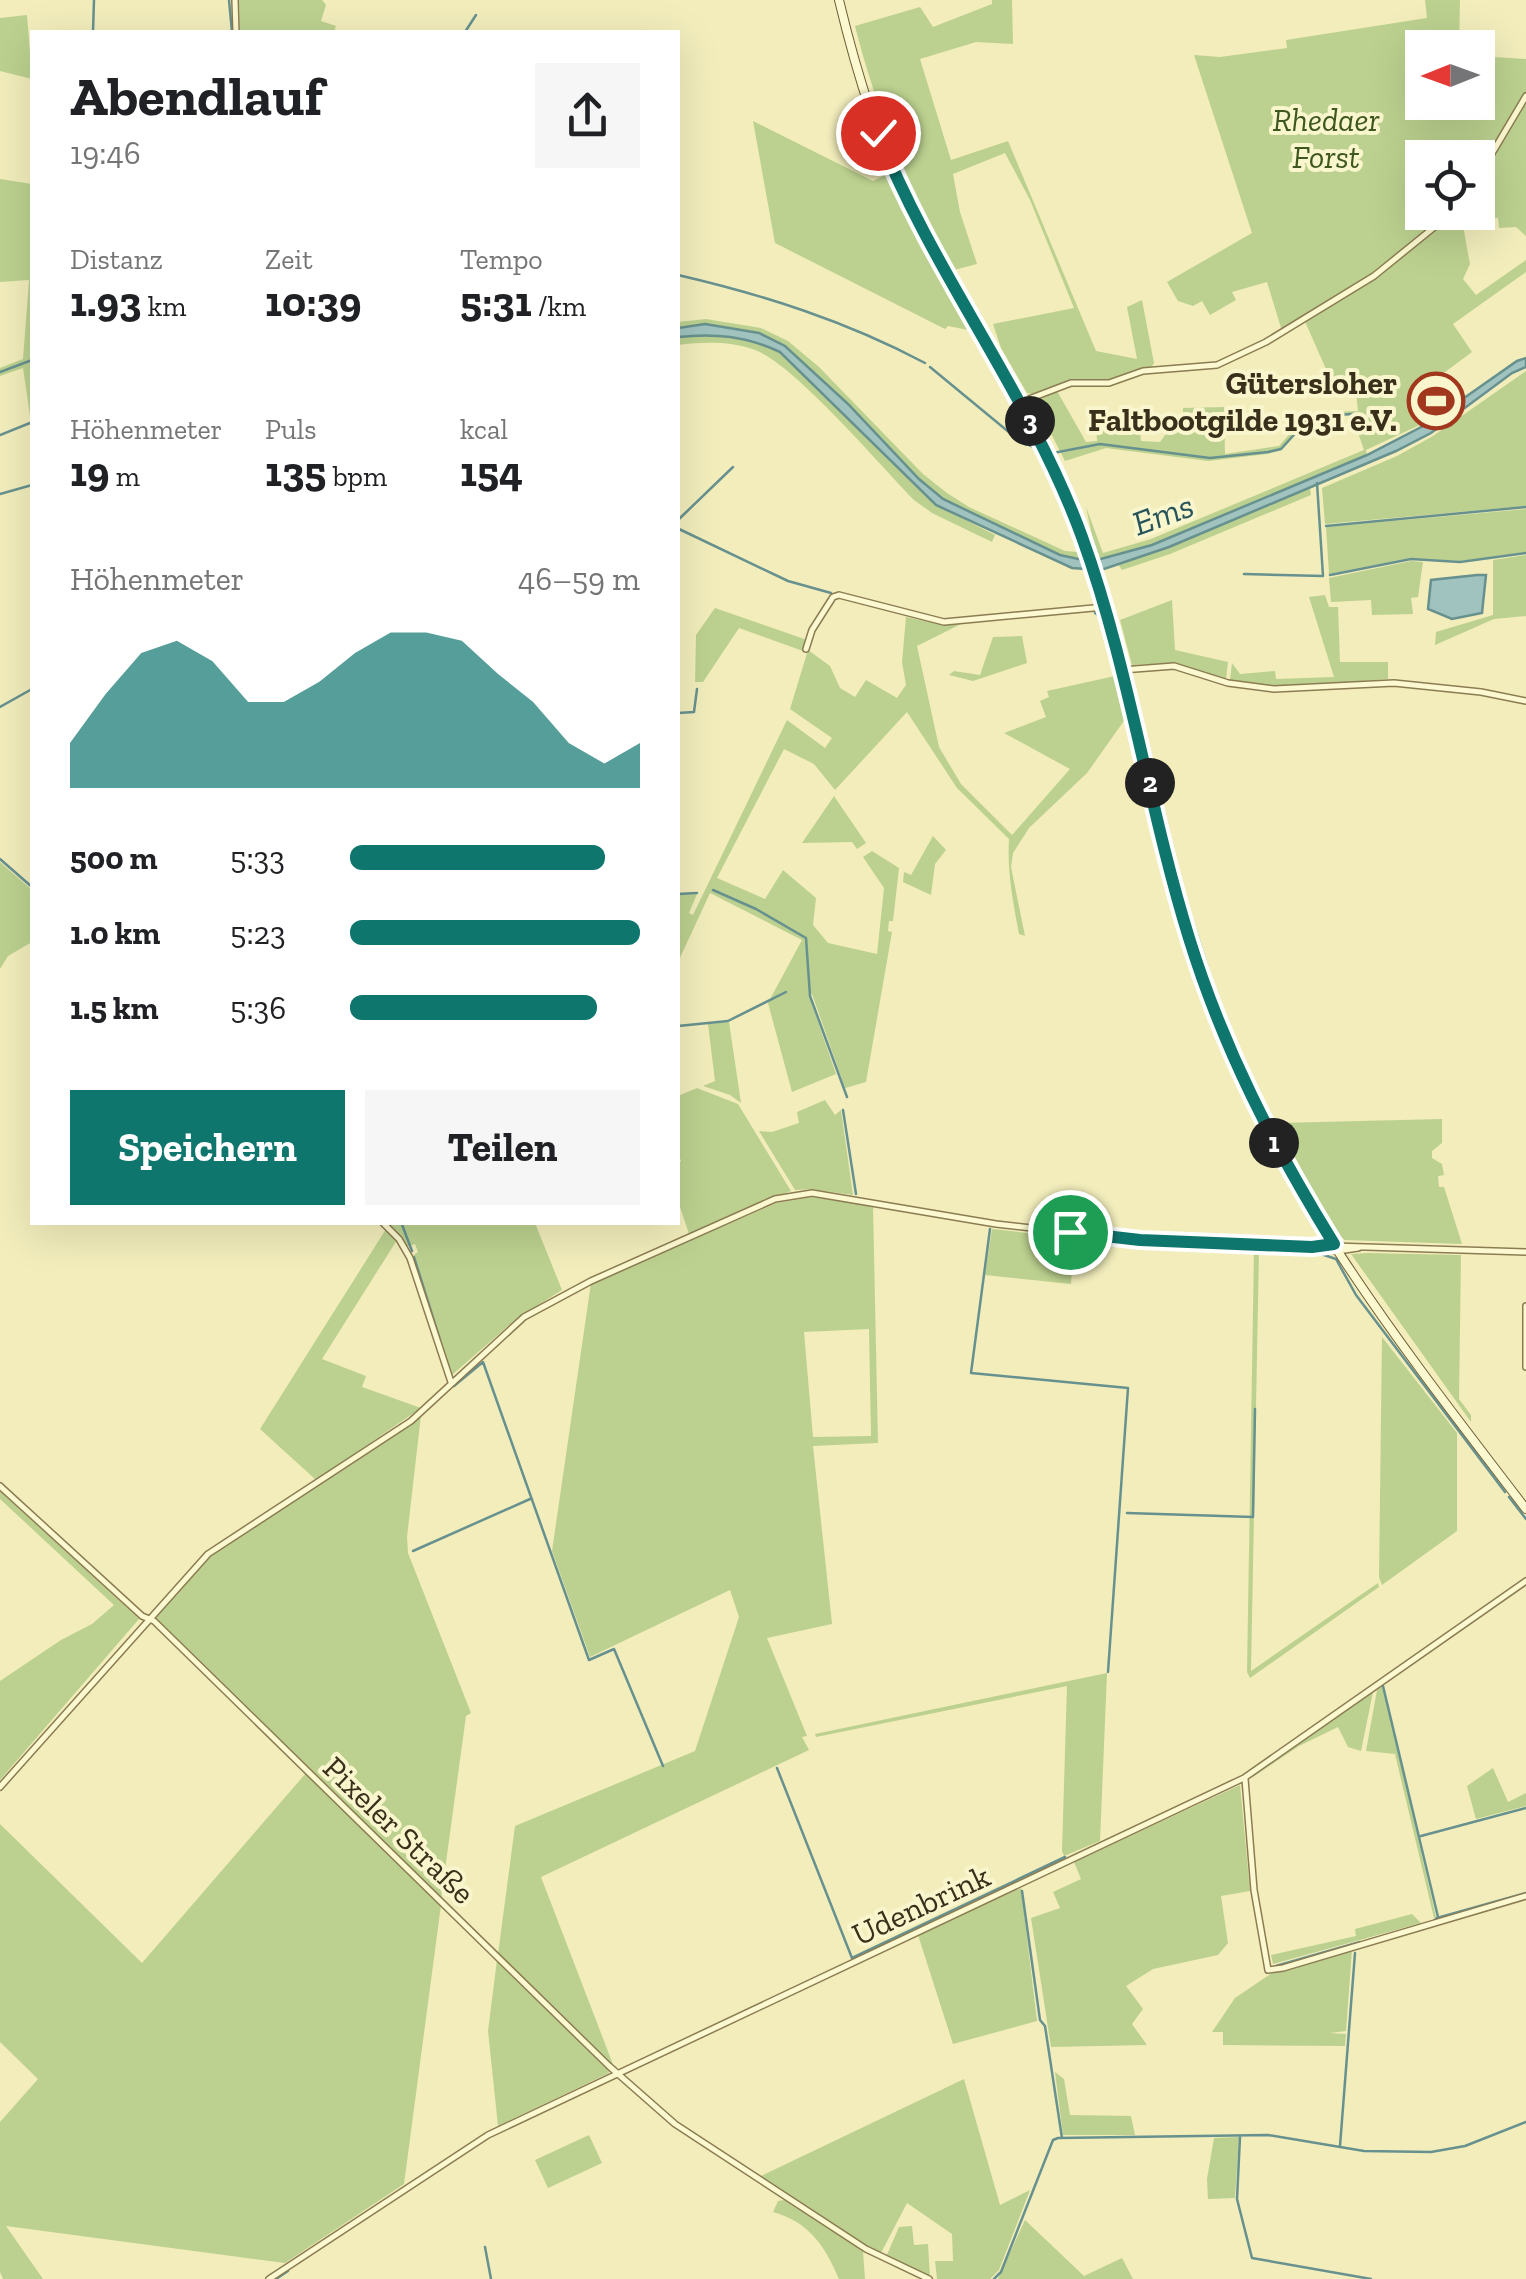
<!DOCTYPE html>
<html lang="de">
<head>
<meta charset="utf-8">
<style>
	body { margin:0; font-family:"Zilla Slab",serif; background:#f6f6f6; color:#202124; height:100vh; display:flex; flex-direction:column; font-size:38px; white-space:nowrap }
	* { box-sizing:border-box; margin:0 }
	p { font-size:32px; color:#757577 }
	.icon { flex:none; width:55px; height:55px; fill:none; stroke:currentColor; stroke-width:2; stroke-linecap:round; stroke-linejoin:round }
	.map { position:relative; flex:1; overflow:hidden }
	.drawer { position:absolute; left:30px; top:30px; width:650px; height:1195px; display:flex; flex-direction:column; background:#fff; border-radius:0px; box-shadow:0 10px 40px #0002 }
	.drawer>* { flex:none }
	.needle { width:65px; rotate:269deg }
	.controls { position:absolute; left:1405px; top:30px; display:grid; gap:20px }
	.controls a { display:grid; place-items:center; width:90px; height:90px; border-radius:0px; background:#fff; box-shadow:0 10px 40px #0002; font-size:50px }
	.pin { position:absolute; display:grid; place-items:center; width:85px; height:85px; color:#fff; margin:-42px; border:5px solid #fff; border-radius:50%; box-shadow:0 2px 10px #0007 }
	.km { position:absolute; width:50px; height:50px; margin:-25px; border-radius:50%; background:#222; color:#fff; font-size:28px; line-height:50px; text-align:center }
	.round { display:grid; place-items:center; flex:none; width:105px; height:105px; border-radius:0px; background:#f6f6f6 }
	.summary { display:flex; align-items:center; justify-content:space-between; height:170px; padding:0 40px }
	h1 { font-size:55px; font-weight:700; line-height:75px }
	.stats { display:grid; grid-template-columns:repeat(3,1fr); gap:15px; height:170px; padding:10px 40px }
	.stats div { display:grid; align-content:center }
	.stats b { font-size:42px; font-weight:700 }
	.stats small { font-size:28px; font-weight:400 }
	.stats p { font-size:28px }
	.chart { height:280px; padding:20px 40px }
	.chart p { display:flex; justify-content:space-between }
	.chart svg { width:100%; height:180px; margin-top:10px; fill:#0f766e; opacity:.7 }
	.cta { display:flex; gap:20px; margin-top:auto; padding:20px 40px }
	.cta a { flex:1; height:115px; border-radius:0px; background:#0f766e; color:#fff; font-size:40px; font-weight:700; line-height:115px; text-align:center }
	.cta a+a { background:#f6f6f6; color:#202124 }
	ul { padding:0 40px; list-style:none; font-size:32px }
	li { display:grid; grid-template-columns:160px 120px 1fr; align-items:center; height:75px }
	li i { height:25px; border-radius:12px; background:#0f766e }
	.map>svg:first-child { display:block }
	.green { fill:#bcd18f; fill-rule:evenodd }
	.water { fill:#a0c3bf; stroke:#67918f; stroke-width:2.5 }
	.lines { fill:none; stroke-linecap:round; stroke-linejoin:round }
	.stream { stroke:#67918f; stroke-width:2.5 }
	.minor-casing { stroke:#8b7c53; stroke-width:8 }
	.secondary-casing { stroke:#6d5d37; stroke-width:10 }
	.minor { stroke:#fcf8cf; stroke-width:5 }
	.secondary { stroke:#fcf8cf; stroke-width:8 }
	.route-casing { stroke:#fff; stroke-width:20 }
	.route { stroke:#0f766e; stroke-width:12 }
	.labels { text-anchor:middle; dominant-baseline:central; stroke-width:8; stroke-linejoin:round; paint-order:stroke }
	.park-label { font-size:32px; font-style:italic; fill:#3e571e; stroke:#f9f5cc }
	.poi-label { font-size:32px; font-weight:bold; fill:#392f1a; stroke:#f9f5cc; text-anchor:end }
	.street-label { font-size:32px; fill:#392f1a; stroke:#f9f5cc }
	.water-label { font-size:35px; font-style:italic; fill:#27535a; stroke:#f9f5cc }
</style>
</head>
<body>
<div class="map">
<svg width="1526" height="2279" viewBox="0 0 1526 2279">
	<rect width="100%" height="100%" fill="#f2edbb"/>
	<path class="green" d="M239,0H322L326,5L321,21L336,26L334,32H240Z
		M992,0H1012L1013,44L976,42L920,59L951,160L1008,141L1096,351L1137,359L1127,307L1142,300L1154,363L1151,368L1109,380L1071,381L1032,394L1027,393L1001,348L993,324L1074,308L1030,200L1005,153L953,174L960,212L977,264L954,270C910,191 877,113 855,26L920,7L933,27L992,4Z
		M1425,0H1460L1459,47L1422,48V102H1478V56L1526,59V236L1516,227L1499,228L1498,218L1462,220L1470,264L1463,279L1476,295L1526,260V272L1453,324L1472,352L1429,384L1414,406L1422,424L1366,450L1367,455C1279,492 1191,538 1097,560L1086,507L1103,553L1151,539L1364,450L1352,415L1310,418L1282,450L1267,454L1208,461L1106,448L1065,461L1035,402L1057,391L1086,442L1097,441L1096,422L1139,419L1141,441L1160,442L1168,431L1183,425V408L1224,407L1225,454L1279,446L1308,413L1358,411L1356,392L1337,394L1303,317L1282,331L1267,282L1232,292L1236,300L1210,315L1202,301L1193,306L1178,301L1167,282L1252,233L1194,55L1220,57L1287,48L1286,40L1427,18ZM1422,158H1478V212H1422Z
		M27,15L32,79L0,71V18Z
		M753,121L873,181L885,175L968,330L948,326L945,329L775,243Z
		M0,179L32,184L31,423L23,368L0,376V368L23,359L29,280L0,282Z
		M706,319L761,328L788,341L819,367L923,474L947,493L969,507L1065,551L1078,552L1083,560L1060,555L943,499L919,479L816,373L759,333L705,324L678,328V322Z
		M704,334L757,341L780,352L914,485L936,505L995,535L992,542L932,513L914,500C880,465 795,365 755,350C729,341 704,342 678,345V337Z
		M1526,371V506L1325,524L1322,488L1397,456L1433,436Z
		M1310,488L1311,495L1170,554L1122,570L1118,564L1169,547Z
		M1526,509V552L1460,561L1410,558L1329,574L1326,527Z
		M1526,555V616L1494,619L1435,645L1436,632L1493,615V560Z
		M1411,561L1423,562L1418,597L1411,598L1413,614L1372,615L1371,600L1331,602L1329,578Z
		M1325,595L1329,607H1338L1340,662H1388V679L1275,687L1230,680L1232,663L1240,674L1275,671L1276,679L1334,677L1309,597Z
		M1172,600L1175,650L1228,662L1226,679L1174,663L1132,665L1120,620Z
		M715,608L807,640L803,651L739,628L703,682H695L696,635Z
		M906,617L944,625L961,624L917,646L939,747L961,784L1012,835L1070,769L1004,733L1046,717L1040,701L1049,697L1047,691L1115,676L1126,718L1087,773L1029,828L1013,853L1011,867L1025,936L1019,934C1013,902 1007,872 1009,839L957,788L907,712L835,790L814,764L784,749L717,878L765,899L783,870L816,898L813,925L828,943L877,954L884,888L863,857L872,851L899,868L893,921H889L888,931L892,932L866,1082L845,1088L812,994L809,996L836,1074L792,1092L768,1003L802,940L710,893L678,962V895L697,894L689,913L693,915L787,720L825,748L832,738L790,709L808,650L830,666L840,688L855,697L866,680L897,698L906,685L902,662Z
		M1022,636L1027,663L973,681L949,675L954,671L980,675L993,637Z
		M834,796L866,843L857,849L852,842L802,843Z
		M933,836L946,850L935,864L931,895L903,882L904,872L911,875Z
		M0,862L32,890V942L8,956L0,969Z
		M729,1022L741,1103L730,1095L703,1086L715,1081L708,1024Z
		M697,1088L738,1104L791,1191L689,1234L678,1201V1163L681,1161L678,1154V1096Z
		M825,1100L835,1115L841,1110L853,1195L811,1189L795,1190L759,1131L772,1132L799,1123L797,1112Z
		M1442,1119V1143L1432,1151V1158L1442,1164L1444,1175L1438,1176L1439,1187H1444L1462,1244L1345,1240L1338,1235L1287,1149L1278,1123Z
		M812,1197L873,1206L878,1443L813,1446L832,1624L767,1638L807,1736L802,1737L809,1750L541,1877L614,2067L498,1954L515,1826L695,1751L739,1617L730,1590L590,1657L552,1551L591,1283L777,1203ZM869,1329L871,1436L813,1437L804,1332Z
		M386,1223H535L562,1290L516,1319L452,1375L414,1255L418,1252L415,1244L407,1247Z
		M386,1229L397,1240L322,1359L366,1376L362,1387L421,1408L316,1480L260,1429Z
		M992,1229L1074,1238L1071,1284L985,1275Z
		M1254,1250H1259L1251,1671L1378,1583L1379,1587L1250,1678L1247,1672Z
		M1367,1253L1461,1255L1459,1399L1471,1415V1422L1351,1254Z
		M1382,1337L1457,1433V1531L1382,1585L1379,1577Z
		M421,1415L407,1537L408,1553L471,1713L466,1716L441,1899L156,1620L157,1614L210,1557L373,1450Z
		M0,1491L139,1619L0,1780V1681L61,1640L92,1624L114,1605L0,1499Z
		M1107,1673L1100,1841L1064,1856L1062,1851L1067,1686L816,1737L815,1734Z
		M1383,1686L1436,1917L1434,1918L1395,1754L1366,1751L1377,1690Z
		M1373,1692L1361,1751L1348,1747L1338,1727L1299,1746L1253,1777L1252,1775Z
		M1493,1768L1508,1802L1526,1793V1806L1476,1819L1467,1786Z
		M306,1773L441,1905L404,2184L285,2263L6,2226L43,2279H3L0,2272V2122L38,2079L0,2042V1824L142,1963Z
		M1240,1785L1250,1891L1221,1896L1228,1943L1218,1955L1153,1969L1126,1986L1143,2009L1132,2024L1147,2045L1051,2047L1031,1918L1060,1908L1053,1892L1081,1879L1074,1862Z
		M1021,1888L1037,2021L953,2044L918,1935Z
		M1412,1914L1421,1923L1273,1964L1271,1955L1356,1936L1355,1929Z
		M1352,1950L1346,2031L1330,2033L1346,2034L1345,2046L1223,2045V2032H1212L1235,1998L1272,1973Z
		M497,1960L609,2069V2073L498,2126L488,2031Z
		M1055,2072L1064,2079L1070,2115L1131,2116L1135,2135H1063Z
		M964,2079L1000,2205L1030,2190L999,2270L990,2279H937L935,2261H953L952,2234L907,2203L881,2253L867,2248L759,2177Z
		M589,2135L602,2163L548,2188L535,2160Z
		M1239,2137L1235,2198L1208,2199L1207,2179L1214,2138Z
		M784,2200L863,2251L865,2279H839C825,2246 809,2222 773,2212L778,2201Z
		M1025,2220L1084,2276L1122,2258L1133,2279H998Z
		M912,2226L914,2245L928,2244L930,2277L886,2257L899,2227Z"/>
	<path class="water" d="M705,324L759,333L785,346L848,404L919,479L943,499L1060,555L1083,560H1097L1152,545L1367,455L1427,424L1517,361L1526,358V367L1512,373L1431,433L1396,451L1169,547L1101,570L1072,568L936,505L780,352C746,336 715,333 678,337V328Z
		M1477,575H1486L1482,613L1452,619L1428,609L1431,580Z"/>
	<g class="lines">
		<path class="stream" d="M229,0L232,32
			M93,32L94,0
			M465,32L476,15
			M678,275C764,295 846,321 925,363
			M930,367L1021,442L1034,447
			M0,372L32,360
			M0,435L30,423
			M1053,453L1100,444L1210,458L1268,452L1281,449L1311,416L1354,414
			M1317,483L1323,576
			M0,494L32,485
			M678,520L733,467
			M1326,526L1526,507
			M679,529L788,581L831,593
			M1244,574L1323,576
			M1330,575L1411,559L1460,562L1526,553
			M1095,613L1101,617L1115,668
			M1117,677L1127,718
			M0,707L32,689
			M678,713L694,712L697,689
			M1129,723L1181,932
			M0,859L32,887
			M713,890L756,909L806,938L810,996L847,1097
			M678,894L697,893
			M1193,922L1220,1006L1242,1059
			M678,1026L728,1021L786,992
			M1245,1065L1270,1119
			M1231,1070L1278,1165L1321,1237
			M843,1110L856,1194
			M401,1222L412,1251
			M990,1229L971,1373L1128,1388L1108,1672
			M1321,1254L1336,1259L1356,1295L1505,1492
			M414,1257L440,1340
			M454,1386L483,1362L589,1660L614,1649L663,1766
			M1509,1497L1526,1519
			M1127,1513L1253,1517L1255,1409
			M413,1551L530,1499
			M1383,1686L1438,1917L1434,1921
			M777,1768L852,1958L1065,1857
			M1421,1836L1526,1808
			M1022,1891L1040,2020L1045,2026L1062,2138
			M1437,1918L1526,1893
			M1366,1941L1417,1926
			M1276,1966L1360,1942
			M1240,2137L1237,2199L1252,2258L1371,2279
			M1340,2146L1355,1953
			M485,2247L491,2279
			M276,2279L288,2271
			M994,2279L1001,2272L1053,2140L1058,2138L1268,2135L1364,2151L1431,2152L1465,2146L1526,2122"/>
		<g class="minor-casing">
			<path id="minor" d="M235,0L236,32
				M1478,177L1526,96
				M1021,402L1071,383H1109L1143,371L1217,365L1266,342L1374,276L1453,212
				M806,649L812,630L833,597L839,595L944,622L1104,607
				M1122,670L1174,666L1228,683L1274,689L1394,683L1481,692L1526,701
				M382,1222L399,1239L410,1258L451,1382
				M1315,1248L1338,1251L1358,1248
				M1526,1306V1367
				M0,1486L142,1616L154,1621L609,2066L675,2124L866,2249L929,2279
				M1245,1779L1254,1890L1268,1970L1283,1968L1526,1896
				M0,1787L208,1554L411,1421L524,1317L591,1281L775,1199L812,1193L996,1224L1140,1240L1526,1252
				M269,2279L488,2135L1244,1778L1526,1581"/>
		</g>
		<g class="secondary-casing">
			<path id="secondary" d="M839,0C856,71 877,141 909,207C959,310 1029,403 1072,510C1134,670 1154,843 1211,1004C1279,1192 1406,1352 1526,1509"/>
		</g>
		<use href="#minor" class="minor"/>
		<use href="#secondary" class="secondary"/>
	</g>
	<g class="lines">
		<g class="route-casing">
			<path id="route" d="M878,133C933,274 1030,394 1082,537C1129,667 1148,806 1189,938C1223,1048 1274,1147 1334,1244L1312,1247L1140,1240L1070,1232"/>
		</g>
		<use href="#route" class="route"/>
	</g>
	<defs>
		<g id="stadium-ring" transform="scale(2.875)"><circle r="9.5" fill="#f9f5cc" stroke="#a1371d" stroke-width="1.5"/><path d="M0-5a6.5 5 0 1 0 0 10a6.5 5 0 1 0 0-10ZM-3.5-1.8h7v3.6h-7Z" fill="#a1371d"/></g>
	</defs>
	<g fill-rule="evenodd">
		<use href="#stadium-ring" x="1436" y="401"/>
	</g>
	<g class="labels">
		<g class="park-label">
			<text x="1326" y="120">Rhedaer<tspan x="1326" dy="37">Forst</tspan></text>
		</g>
		<g class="poi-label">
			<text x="1397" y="383">Gütersloher<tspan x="1397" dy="37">Faltbootgilde 1931 e.V.</tspan></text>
		</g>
		<g class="street-label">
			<text transform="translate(399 1830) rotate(44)">Pixeler Straße</text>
			<text transform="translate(921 1905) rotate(-25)">Udenbrink</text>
		</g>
		<g class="water-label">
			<text transform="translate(1163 514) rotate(-20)">Ems</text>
		</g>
	</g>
</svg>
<div class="controls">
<a><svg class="needle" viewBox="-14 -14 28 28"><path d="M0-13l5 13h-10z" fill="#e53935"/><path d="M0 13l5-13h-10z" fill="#757577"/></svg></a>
<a><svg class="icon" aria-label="locate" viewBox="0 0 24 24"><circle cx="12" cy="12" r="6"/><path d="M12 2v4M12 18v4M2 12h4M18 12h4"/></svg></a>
</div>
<div class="pin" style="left:1070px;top:1232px;background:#1e9e55"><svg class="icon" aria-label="arrive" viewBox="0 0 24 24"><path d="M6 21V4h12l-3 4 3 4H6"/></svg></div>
<div class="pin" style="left:878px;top:133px;background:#d93025"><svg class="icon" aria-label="check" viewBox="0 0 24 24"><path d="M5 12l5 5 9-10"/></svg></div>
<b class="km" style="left:1274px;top:1143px">1</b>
<b class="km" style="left:1150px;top:783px">2</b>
<b class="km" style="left:1030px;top:421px">3</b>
<section class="drawer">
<div class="summary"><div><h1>Abendlauf</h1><p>19:46</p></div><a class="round"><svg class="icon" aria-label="share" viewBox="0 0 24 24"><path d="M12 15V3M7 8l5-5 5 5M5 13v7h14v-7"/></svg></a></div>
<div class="stats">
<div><p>Distanz</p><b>1.93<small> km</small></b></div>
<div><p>Zeit</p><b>10:39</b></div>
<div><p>Tempo</p><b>5:31<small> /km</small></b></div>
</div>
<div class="stats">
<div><p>Höhenmeter</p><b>19<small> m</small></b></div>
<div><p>Puls</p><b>135<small> bpm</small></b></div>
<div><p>kcal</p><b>154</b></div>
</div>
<div class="chart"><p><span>Höhenmeter</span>46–59 m</p>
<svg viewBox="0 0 160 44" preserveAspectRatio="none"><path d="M0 44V33L10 21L20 11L30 8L40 13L50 23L60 23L70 18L80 11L90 6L100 6L110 8L120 16L130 23L140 33L150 38L160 33V44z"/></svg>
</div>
<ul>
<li><b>500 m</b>5:33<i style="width:88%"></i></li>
<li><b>1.0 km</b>5:23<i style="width:100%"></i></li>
<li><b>1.5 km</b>5:36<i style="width:85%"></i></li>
</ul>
<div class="cta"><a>Speichern</a><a>Teilen</a></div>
</section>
</div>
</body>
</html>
